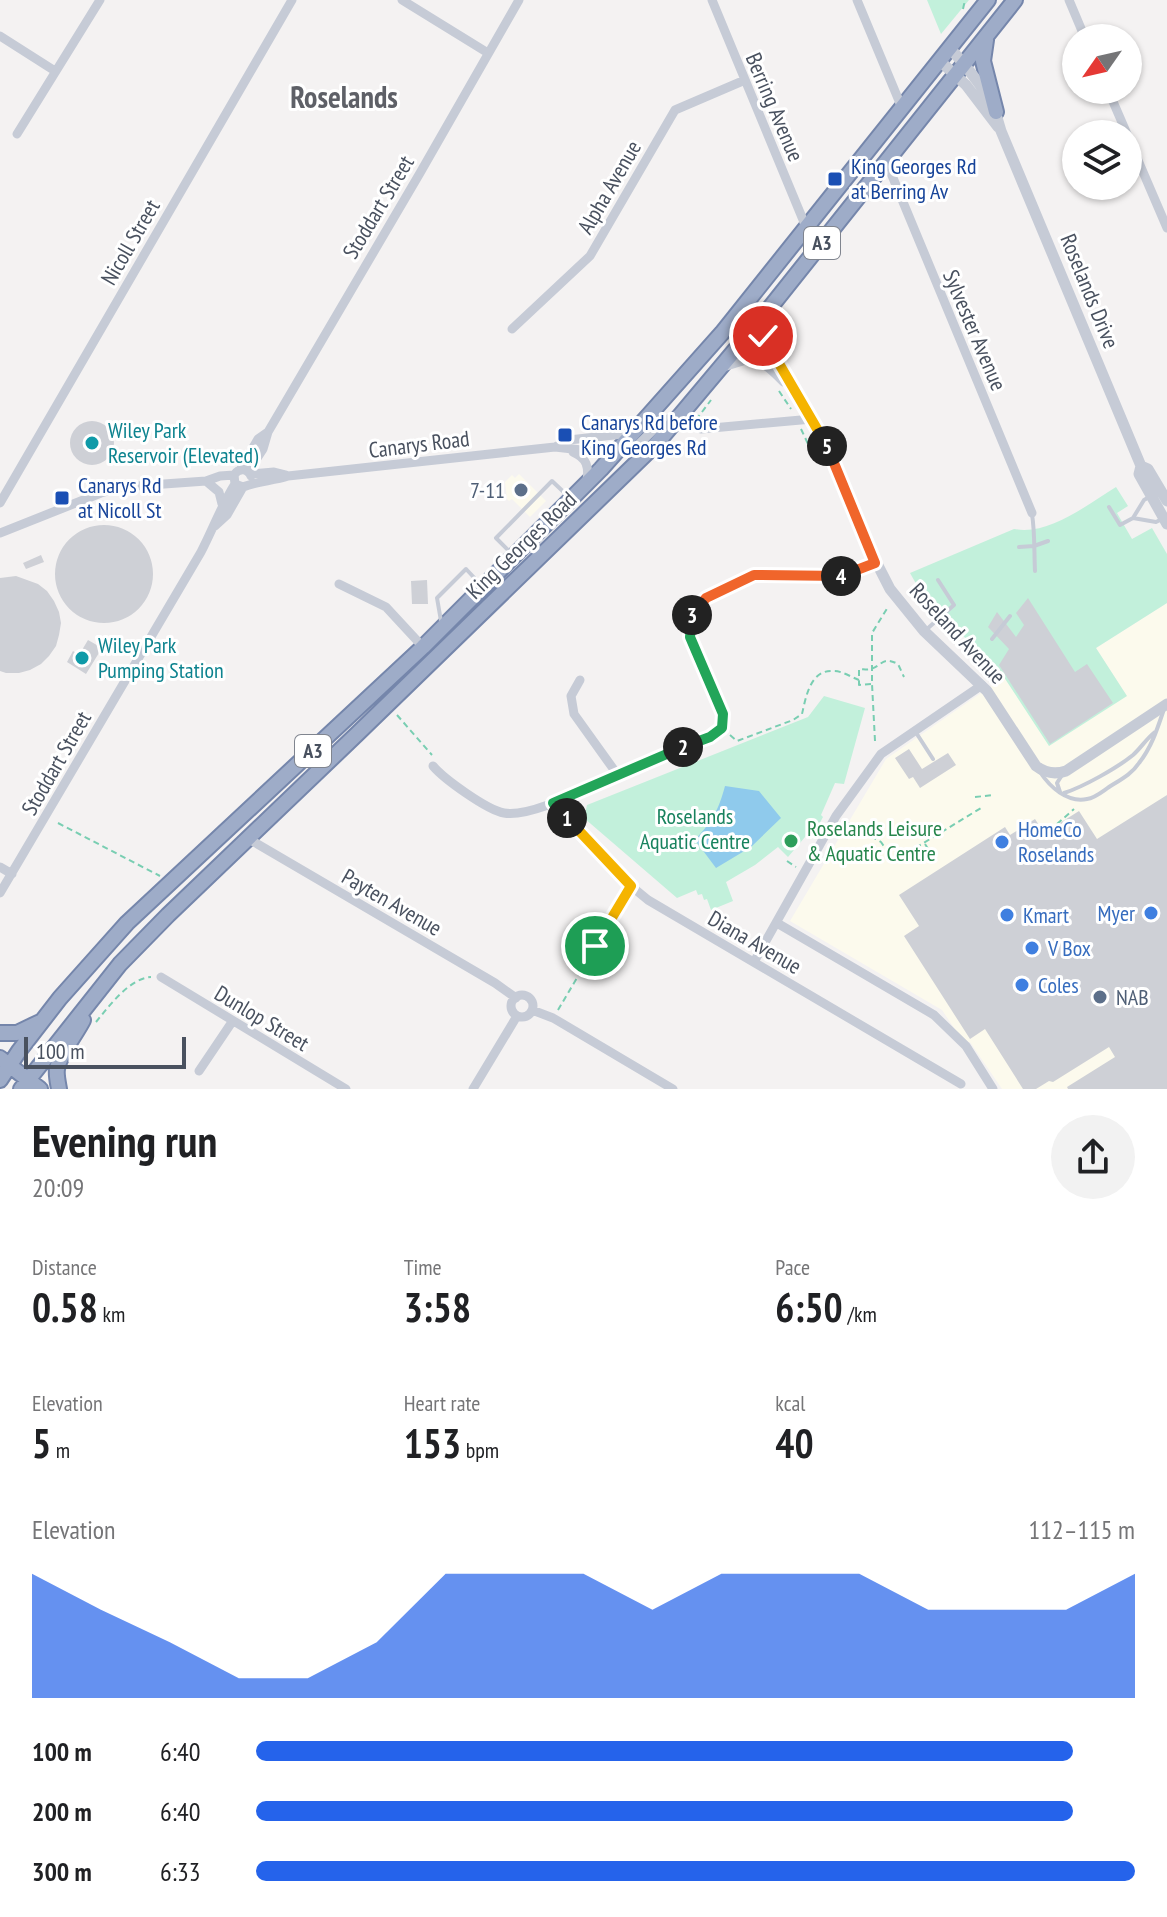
<!DOCTYPE html>
<html lang="en">
<head>
<meta charset="utf-8">
<style>
	body { margin:0; font-family:"PT Sans Narrow",sans-serif; background:#f2f2f2; color:#202124; height:100vh; display:flex; flex-direction:column; font-size:30px; white-space:nowrap }
	* { box-sizing:border-box; margin:0 }
	p { font-size:26px; color:#757577 }
	.icon { flex:none; width:44px; height:44px; fill:none; stroke:currentColor; stroke-width:2; stroke-linecap:round; stroke-linejoin:round }
	.map { position:relative; height:1089px; overflow:hidden }
	.drawer { display:flex; flex-direction:column; background:#fff; flex:1 }
	.drawer>* { flex:none }
	.needle { width:52px; rotate:236deg }
	.fabs { position:absolute; left:1062px; top:24px; display:grid; gap:16px }
	.fabs a { display:grid; place-items:center; width:80px; height:80px; border-radius:50%; background:#fff; box-shadow:0 2px 6px #0004; font-size:40px }
	.scale { position:absolute; left:24px; bottom:20px; width:162px; box-sizing:border-box; padding-left:8px; border:4px solid #49515f; border-top:0; font-size:22px; line-height:28px; white-space:nowrap; color:#49515f; -webkit-text-stroke:6px #fff; paint-order:stroke }
	.pin { position:absolute; display:grid; place-items:center; width:68px; height:68px; color:#fff; margin:-34px; border:4px solid #fff; border-radius:50%; box-shadow:0 2px 8px #0007 }
	.km { position:absolute; width:40px; height:40px; margin:-20px; border-radius:50%; background:#222; color:#fff; font-size:22px; line-height:40px; text-align:center }
	.round { display:grid; place-items:center; flex:none; width:84px; height:84px; border-radius:42px; background:#f2f2f2 }
	.head { display:flex; align-items:center; justify-content:space-between; height:136px; padding:0 32px }
	h1 { font-size:44px; font-weight:600; line-height:60px }
	.stats { display:grid; grid-template-columns:repeat(3,1fr); gap:12px; height:136px; padding:8px 32px }
	.stats div { display:grid; align-content:center }
	.stats b { font-size:40px; font-weight:600 }
	.stats small { font-size:22px; font-weight:400 }
	.stats p { font-size:22px }
	.chart { height:224px; padding:16px 32px }
	.chart p { display:flex; justify-content:space-between }
	.chart svg { width:100%; height:144px; margin-top:8px; fill:#2563eb; opacity:.7 }
	ul { padding:0 32px; list-style:none; font-size:26px }
	li { display:grid; grid-template-columns:128px 96px 1fr; align-items:center; height:60px }
	li i { height:20px; border-radius:10px; background:#2563eb }
	.map>svg:first-child { display:block }
	.commercial { fill:#fcfaed }
	.green { fill:#c2f0db }
	.water { fill:#8fcaec }
	.building { fill:#ced0d6 }
	.lines { fill:none; stroke-linecap:round; stroke-linejoin:round }
	.trunk-casing { stroke:#7586ab; stroke-width:18 }
	.path { stroke:#79ceb2; stroke-width:2; stroke-dasharray:6 4; stroke-linecap:butt }
	.service { stroke:#c6cbd6; stroke-width:4 }
	.minor { stroke:#c6cbd6; stroke-width:9 }
	.tertiary { stroke:#c6cbd6; stroke-width:11 }
	.trunk { stroke:#9eacc8; stroke-width:14 }
	.split-1-casing { stroke:#fff; stroke-width:16 }
	.split-2-casing { stroke:#fff; stroke-width:16 }
	.split-3-casing { stroke:#fff; stroke-width:16 }
	.split-4-casing { stroke:#fff; stroke-width:16 }
	.split-5-casing { stroke:#fff; stroke-width:16 }
	.split-6-casing { stroke:#fff; stroke-width:16 }
	.split-1 { stroke:#f5b400; stroke-width:10 }
	.split-2 { stroke:#22a559; stroke-width:10 }
	.split-3 { stroke:#22a559; stroke-width:10 }
	.split-4 { stroke:#f0652b; stroke-width:10 }
	.split-5 { stroke:#f0652b; stroke-width:10 }
	.split-6 { stroke:#f5b400; stroke-width:10 }
	.transit-dot { fill:#1a4fb4; stroke:#fff; stroke-width:3 }
	.culture-dot { fill:#0f9aa8; stroke:#fff; stroke-width:3 }
	.service-dot { fill:#5c6f8a; stroke:#fff; stroke-width:3 }
	.leisure-dot { fill:#2e9e5b; stroke:#fff; stroke-width:3 }
	.shop-dot { fill:#3f7fe0; stroke:#fff; stroke-width:3 }
	.labels { text-anchor:middle; dominant-baseline:central; stroke-width:6; stroke-linejoin:round; paint-order:stroke }
	.shield { fill:#fff; stroke:#80858f; stroke-width:2 }
	.shield-label { font-size:20px; font-weight:bold; fill:#49515f }
	.street-label { font-size:22px; fill:#49515f; stroke:#fff }
	.transit-label { font-size:22px; fill:#164399; stroke:#fff; text-anchor:start }
	.culture-label { font-size:22px; fill:#0d838f; stroke:#fff; text-anchor:start }
	.service-label { font-size:22px; fill:#4e5e75; stroke:#fff; text-anchor:end }
	.park-label { font-size:22px; fill:#18825e; stroke:#fff }
	.leisure-label { font-size:22px; fill:#27864d; stroke:#fff; text-anchor:start }
	.shop-label { font-size:22px; fill:#366cbe; stroke:#fff; text-anchor:start }
	.district-label { font-size:30px; font-weight:bold; fill:#5e6067; stroke:#fff }
</style>
</head>
<body>
<div class="map">
<svg width="1167" height="1089" viewBox="0 0 1167 1089">
	<rect width="100%" height="100%" fill="#f4f2f2"/>
	<path class="commercial" d="M519,474L546,501L530,517L512,499L509,501L507,499L505,482L512,475L515,478Z
		M1167,603V1089H1002L970,1042L964,1043L942,1010L790,921L886,759L1004,677L1049,745L1126,695L1096,648Z"/>
	<path class="green" d="M927,0H969L941,34Z
		M1116,487L1128,506L1117,513L1132,539L1152,528L1167,554V603L1096,648L1127,696L1049,746L996,665L928,605L910,573L1014,529C1049,536 1088,504 1116,487Z
		M824,696L865,708L844,784L835,783L821,815L823,817L815,832L811,830L788,857L778,847L755,865L726,882L733,901L711,910L707,899L704,900L702,894L698,895L696,890L677,898L584,818L587,805L808,717Z"/>
	<path class="water" d="M725,786L759,791L781,818L751,847L716,868L695,840C712,821 718,812 725,786Z"/>
	<path class="building" d="M70 443a22 22 0 1 1 44 0a22 22 0 1 1-44 0Z
		M55 574a49 49 0 1 1 98 0a49 49 0 1 1-98 0Z
		M41,555L44,562L26,569L23,563Z
		M16,576L38,584L47,591L54,601L59,612L61,623L59,635L56,646L49,656L41,664L30,670L19,673H6L0,671V578Z
		M427,580L428,604H412L411,581Z
		M1028,598L1075,672L1087,664L1113,703L1050,744L999,665L1009,649L988,627L997,612L1016,637L1024,625L1016,613Z
		M88,640L102,648L86,674L67,662L73,651L79,655Z
		M909,749L922,769L948,753L956,765L920,788L913,777L909,779L895,758Z
		M1167,795V1089H1068L1067,1087L1115,1057L1109,1047L1053,1082L1049,1081L1036,1089H1023L985,1029L970,1039L904,936L919,926L899,895L1005,827L1010,835L1035,819L1044,833L1079,811L1097,839Z"/>
	<g class="lines">
		<g class="trunk-casing">
			<path id="trunk" d="M986,40L983,61L996,112
				M0,1033H17L40,1022
				M0,1058L40,1089
				M0,1080L19,1051L60,998L127,923L423,647L601,469L722,333L988,0
				M21,1089L120,964L168,915L356,735L657,443L757,324L1015,0
				M59,1089C58,1083 56,1075 57,1069C59,1055 76,1034 83,1020"/>
		</g>
		<path class="path" d="M963,9L965,0
			M779,391L791,409
			M696,420L711,400
			M801,429L809,446
			M859,681V685L872,684
			M397,715L432,755
			M730,735L737,741L793,720L802,714C806,697 810,669 834,671C842,671 851,677 859,680V669C863,669 867,670 871,669C883,665 882,656 898,664L904,677
			M875,741L872,684V633L888,607
			M975,797L994,795
			M845,821L881,842L894,861L981,808
			M58,823L160,876
			M1057,824L1074,809
			M925,844L935,860
			M787,861L796,867
			M558,1010L626,895
			M96,1022C109,1006 130,978 151,977"/>
		<path class="service" d="M1109,507L1120,525L1133,518L1144,500L1151,496
			M1032,514C1035,533 1034,551 1035,571
			M1133,518L1156,522L1162,519
			M1019,547L1034,546L1048,541
			M512,554L496,538L552,481L570,498
			M441,621L437,598L466,569L482,586
			M927,629L954,605L938,580
			M992,639L1010,616
			M915,731L933,759
			M1040,772C1050,787 1067,803 1087,799C1095,798 1103,791 1109,787C1120,780 1132,774 1139,763C1151,748 1157,730 1163,712
			M1060,792L1057,783L1062,775
			M1064,793C1083,787 1117,768 1133,755C1141,748 1146,739 1155,732"/>
		<path class="minor" d="M402,0L488,53
			M712,0L806,227
			M857,0L902,108
			M1069,0L1085,38
			M0,36L55,71
			M1108,90L1127,134
			M17,134L100,0
			M1128,137L1167,228
			M886,161L1032,513
			M512,329L590,256L675,110L745,80
			M701,429L812,419
			M555,447L569,440L632,433
			M573,452C587,458 589,467 587,481
			M240,470L258,439L268,432
			M248,472L263,449L268,432L420,173L519,0
			M250,474L274,472L286,475
			M234,475L235,484L243,487C257,481 273,481 288,476L527,450L555,447L599,452L632,451L661,422L678,415
			M206,481L219,492L222,504
			M0,503L292,0
			M215,526L227,515L243,487
			M0,533L101,493L122,487L206,481L220,476L234,475C239,468 247,468 251,476
			M339,584L386,607L423,647
			M580,680L571,696L574,714L617,774
			M433,766C444,779 487,810 504,813C532,818 592,785 619,774C649,761 679,749 710,737L722,728L723,714L690,637L692,615L706,598L754,575L839,576L875,563
			M553,803L631,886L648,900L961,1084
			M249,839L495,983L516,998
			M0,867L12,874
			M0,893L201,552C213,529 221,506 235,484
			M777,923L934,1015L966,1046L993,1089
			M754,962L836,816L881,754L982,685
			M161,977L346,1089
			M511 1006a11 11 0 1 1 22 0a11 11 0 1 1-22 0Z
			M532,1010L553,1018L673,1089
			M199,1071L232,1022
			M473,1089L517,1016"/>
		<path class="tertiary" d="M950,48C973,75 992,95 1001,131L1141,466L1139,474L1167,524
			M940,61L966,85L998,127
			M748,301L763,336L791,386L822,437L867,544L890,589L924,631L987,691L1036,766C1045,773 1054,775 1066,771L1167,704
			M723,366L749,358C765,361 773,370 784,381
			M1141,466L1148,469L1167,501"/>
		<use href="#trunk" class="trunk"/>
	</g>
	<g class="lines">
		<g class="split-1-casing">
			<path id="split-1" d="M567,818L631,886L595,946"/>
		</g>
		<g class="split-2-casing">
			<path id="split-2" d="M567,818L553,803L683,747"/>
		</g>
		<g class="split-3-casing">
			<path id="split-3" d="M683,747L710,737L722,728L723,714L690,637L692,615"/>
		</g>
		<g class="split-4-casing">
			<path id="split-4" d="M692,615L706,598L754,575L841,576"/>
		</g>
		<g class="split-5-casing">
			<path id="split-5" d="M827,446L875,563L841,576"/>
		</g>
		<g class="split-6-casing">
			<path id="split-6" d="M763,336L827,446"/>
		</g>
		<use href="#split-1" class="split-1"/>
		<use href="#split-2" class="split-2"/>
		<use href="#split-3" class="split-3"/>
		<use href="#split-4" class="split-4"/>
		<use href="#split-5" class="split-5"/>
		<use href="#split-6" class="split-6"/>
	</g>
	<g class="transit-dot">
		<rect x="827" y="171" width="16" height="16" rx="4"/>
		<rect x="557" y="427" width="16" height="16" rx="4"/>
		<rect x="54" y="490" width="16" height="16" rx="4"/>
	</g>
	<g class="culture-dot">
		<circle cx="92" cy="443" r="8"/>
		<circle cx="82" cy="658" r="8"/>
	</g>
	<g class="service-dot">
		<circle cx="521" cy="490" r="8"/>
		<circle cx="1100" cy="997" r="8"/>
	</g>
	<circle class="leisure-dot" cx="791" cy="841" r="8"/>
	<g class="shop-dot">
		<circle cx="1002" cy="842" r="8"/>
		<circle cx="1151" cy="913" r="8"/>
		<circle cx="1007" cy="915" r="8"/>
		<circle cx="1032" cy="948" r="8"/>
		<circle cx="1022" cy="985" r="8"/>
	</g>
	<g class="labels">
		<g class="shield">
			<rect x="804" y="227" width="36" height="32" rx="6"/>
			<rect x="295" y="735" width="36" height="32" rx="6"/>
		</g>
		<g class="shield-label">
			<text x="822" y="243">A3</text>
			<text x="313" y="751">A3</text>
		</g>
		<g class="street-label">
			<text transform="translate(775 107) rotate(67)">Berring Avenue</text>
			<text transform="translate(609 187) rotate(-60)">Alpha Avenue</text>
			<text transform="translate(378 207) rotate(-59)">Stoddart Street</text>
			<text transform="translate(130 242) rotate(-60)">Nicoll Street</text>
			<text transform="translate(1090 291) rotate(68)">Roselands Drive</text>
			<text transform="translate(975 330) rotate(67)">Sylvester Avenue</text>
			<text transform="translate(419 444) rotate(-7)">Canarys Road</text>
			<text transform="translate(521 545) rotate(-44)">King Georges Road</text>
			<text transform="translate(958 633) rotate(47)">Roseland Avenue</text>
			<text transform="translate(56 763) rotate(-60)">Stoddart Street</text>
			<text transform="translate(392 902) rotate(30)">Payten Avenue</text>
			<text transform="translate(755 942) rotate(30)">Diana Avenue</text>
			<text transform="translate(262 1018) rotate(31)">Dunlop Street</text>
		</g>
		<g class="transit-label">
			<text x="851" y="166">King Georges Rd<tspan x="851" dy="25">at Berring Av</tspan></text>
			<text x="581" y="422">Canarys Rd before<tspan x="581" dy="25">King Georges Rd</tspan></text>
			<text x="78" y="485">Canarys Rd<tspan x="78" dy="25">at Nicoll St</tspan></text>
		</g>
		<g class="culture-label">
			<text x="108" y="430">Wiley Park<tspan x="108" dy="25">Reservoir (Elevated)</tspan></text>
			<text x="98" y="645">Wiley Park<tspan x="98" dy="25">Pumping Station</tspan></text>
		</g>
		<g class="service-label">
			<text x="505" y="490">7-11</text>
			<text x="1116" y="997" text-anchor="start">NAB</text>
		</g>
		<g class="park-label">
			<text x="695" y="816">Roselands<tspan x="695" dy="25">Aquatic Centre</tspan></text>
		</g>
		<g class="leisure-label">
			<text x="807" y="828">Roselands Leisure<tspan x="807" dy="25">&amp; Aquatic Centre</tspan></text>
		</g>
		<g class="shop-label">
			<text x="1018" y="829">HomeCo<tspan x="1018" dy="25">Roselands</tspan></text>
			<text x="1135" y="913" text-anchor="end">Myer</text>
			<text x="1023" y="915">Kmart</text>
			<text x="1048" y="948">V Box</text>
			<text x="1038" y="985">Coles</text>
		</g>
		<g class="district-label">
			<text x="344" y="96">Roselands</text>
		</g>
	</g>
</svg>
<div class="fabs">
<a><svg class="needle" viewBox="-14 -14 28 28"><path d="M0-13l5 13h-10z" fill="#e53935"/><path d="M0 13l5-13h-10z" fill="#757577"/></svg></a>
<a><svg class="icon" aria-label="layers" viewBox="0 0 24 24"><path d="M12 4l9 5-9 5-9-5zM3 14l9 5 9-5"/></svg></a>
</div>
<div class="scale">100 m</div>
<div class="pin" style="left:595px;top:946px;background:#1e9e55"><svg class="icon" aria-label="arrive" viewBox="0 0 24 24"><path d="M6 21V4h12l-3 4 3 4H6"/></svg></div>
<div class="pin" style="left:763px;top:336px;background:#d93025"><svg class="icon" aria-label="check" viewBox="0 0 24 24"><path d="M5 12l5 5 9-10"/></svg></div>
<b class="km" style="left:567px;top:818px">1</b>
<b class="km" style="left:683px;top:747px">2</b>
<b class="km" style="left:692px;top:615px">3</b>
<b class="km" style="left:841px;top:576px">4</b>
<b class="km" style="left:827px;top:446px">5</b>
</div>
<section class="drawer">
<div class="head"><div><h1>Evening run</h1><p>20:09</p></div><a class="round"><svg class="icon" aria-label="share" viewBox="0 0 24 24"><path d="M12 15V3M7 8l5-5 5 5M5 13v7h14v-7"/></svg></a></div>
<div class="stats">
<div><p>Distance</p><b>0.58<small> km</small></b></div>
<div><p>Time</p><b>3:58</b></div>
<div><p>Pace</p><b>6:50<small> /km</small></b></div>
</div>
<div class="stats">
<div><p>Elevation</p><b>5<small> m</small></b></div>
<div><p>Heart rate</p><b>153<small> bpm</small></b></div>
<div><p>kcal</p><b>40</b></div>
</div>
<div class="chart"><p><span>Elevation</span>112–115 m</p>
<svg viewBox="0 0 160 44" preserveAspectRatio="none"><path d="M0 44V6L10 17L20 27L30 38L40 38L50 27L60 6L70 6L80 6L90 17L100 6L110 6L120 6L130 17L140 17L150 17L160 6V44z"/></svg>
</div>
<ul>
<li><b>100 m</b>6:40<i style="width:93%"></i></li>
<li><b>200 m</b>6:40<i style="width:93%"></i></li>
<li><b>300 m</b>6:33<i style="width:100%"></i></li>
</ul>
</section>
</body>
</html>
